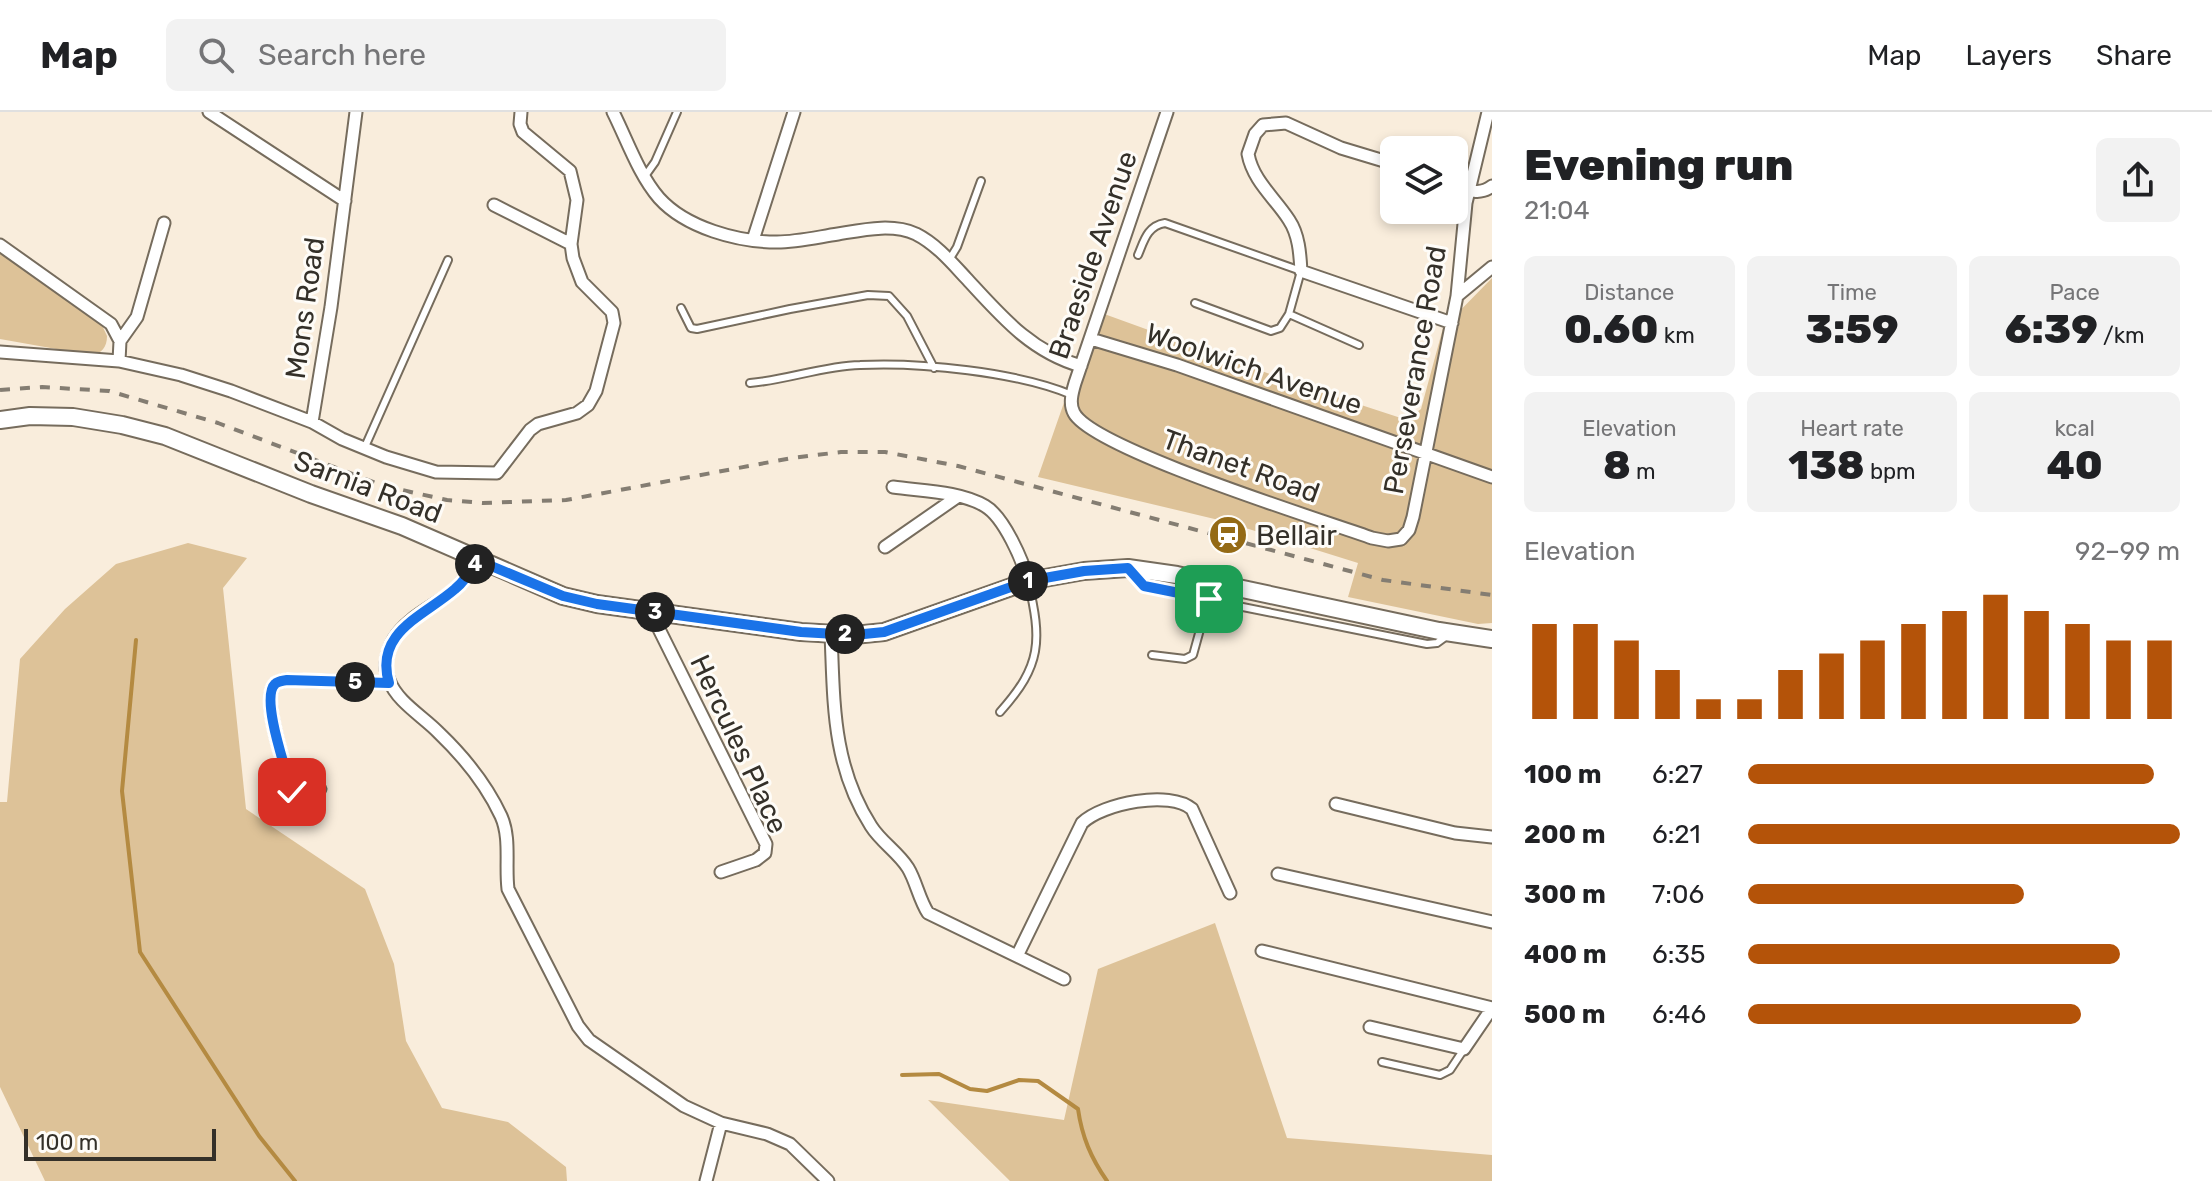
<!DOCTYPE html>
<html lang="en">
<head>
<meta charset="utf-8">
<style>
	body { margin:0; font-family:Rubik,sans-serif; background:#f2f2f2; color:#202124; height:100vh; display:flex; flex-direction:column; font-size:30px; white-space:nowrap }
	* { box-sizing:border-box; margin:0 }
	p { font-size:26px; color:#757577 }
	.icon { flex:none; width:44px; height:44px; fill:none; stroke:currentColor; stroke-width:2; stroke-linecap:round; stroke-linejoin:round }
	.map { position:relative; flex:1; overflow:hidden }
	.drawer { display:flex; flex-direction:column; background:#fff; width:720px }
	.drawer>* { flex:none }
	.controls { position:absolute; left:1380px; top:24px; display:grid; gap:16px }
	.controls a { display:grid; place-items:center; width:88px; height:88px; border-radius:12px; background:#fff; box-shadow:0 4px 12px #0003; font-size:40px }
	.scale { position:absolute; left:24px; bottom:20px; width:192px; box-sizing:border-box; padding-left:8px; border:4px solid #343029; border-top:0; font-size:22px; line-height:28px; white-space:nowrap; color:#343029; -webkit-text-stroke:6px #fefcf8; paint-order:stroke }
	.pin { position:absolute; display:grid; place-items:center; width:68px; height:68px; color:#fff; margin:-34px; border-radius:16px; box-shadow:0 4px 12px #0006 }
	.km { position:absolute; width:40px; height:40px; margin:-20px; border-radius:50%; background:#222; color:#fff; font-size:22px; line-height:40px; text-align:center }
	.round { display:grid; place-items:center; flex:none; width:84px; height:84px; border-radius:12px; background:#f2f2f2 }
	.head { display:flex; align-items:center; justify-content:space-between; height:136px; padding:0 32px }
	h1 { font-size:44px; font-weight:800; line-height:60px }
	.stats { display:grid; grid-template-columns:repeat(3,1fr); gap:12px; height:136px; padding:8px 32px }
	.stats div { display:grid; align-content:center; border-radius:12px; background:#f2f2f2; text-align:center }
	.stats b { font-size:40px; font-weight:800 }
	.stats small { font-size:22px; font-weight:400 }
	.stats p { font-size:22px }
	.chart { height:224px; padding:16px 32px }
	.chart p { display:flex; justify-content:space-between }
	.chart svg { width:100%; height:144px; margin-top:8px; stroke:#b45309; stroke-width:6 }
	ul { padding:0 32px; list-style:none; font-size:26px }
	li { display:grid; grid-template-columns:128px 96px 1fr; align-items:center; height:60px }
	li i { height:20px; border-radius:10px; background:#b45309 }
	header { display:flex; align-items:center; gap:48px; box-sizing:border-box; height:112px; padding:0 40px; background:#fff; border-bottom:2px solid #e0e0e0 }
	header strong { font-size:38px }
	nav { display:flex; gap:44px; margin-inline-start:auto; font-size:28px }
	.search { width:560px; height:72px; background:#f2f2f2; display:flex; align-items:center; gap:20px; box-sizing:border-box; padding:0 28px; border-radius:12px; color:#757577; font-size:30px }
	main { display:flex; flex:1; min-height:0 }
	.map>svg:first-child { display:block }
	.green { fill:#ddc298 }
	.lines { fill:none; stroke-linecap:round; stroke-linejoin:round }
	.stream { stroke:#b48a41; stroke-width:4 }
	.service-casing { stroke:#766c5d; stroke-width:10 }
	.minor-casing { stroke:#766c5d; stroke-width:15 }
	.secondary-casing { stroke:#766c5d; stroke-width:20 }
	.service { stroke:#fff; stroke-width:6 }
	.minor { stroke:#fff; stroke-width:11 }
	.secondary { stroke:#fff; stroke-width:16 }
	.rail { stroke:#847d72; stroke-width:4; stroke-dasharray:10 10; stroke-linecap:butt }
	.route-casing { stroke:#fff; stroke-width:16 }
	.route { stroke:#1a73e8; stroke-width:10 }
	.labels { text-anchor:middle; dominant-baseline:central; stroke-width:6; stroke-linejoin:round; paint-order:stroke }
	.street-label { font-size:28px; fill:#343029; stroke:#fefcf8 }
	.poi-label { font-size:28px; fill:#343029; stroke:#fefcf8; text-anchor:start }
</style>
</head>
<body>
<header>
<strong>Map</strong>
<div class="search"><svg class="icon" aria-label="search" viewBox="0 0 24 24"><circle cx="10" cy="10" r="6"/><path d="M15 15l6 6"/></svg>Search here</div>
<nav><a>Map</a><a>Layers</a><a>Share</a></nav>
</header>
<main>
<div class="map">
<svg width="1492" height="1069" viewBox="0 0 1492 1069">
	<rect width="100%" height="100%" fill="#f9eddc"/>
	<path class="green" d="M0,141L101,211L107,224C107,235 102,242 90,243L0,227Z
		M1492,166V511L1478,512L1348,485L1358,451L1223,409L1038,365L1096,199L1300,273L1407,308L1421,297L1443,216Z
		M188,431L247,446L223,476L246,697L365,777L394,852L406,929L442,996L508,1010L566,1055L567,1069H45L0,975V690H7L20,547L65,497L116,452Z
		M1215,811L1287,1026L1492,1043V1069H1010L928,988L1064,1008L1098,857Z"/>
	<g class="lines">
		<path class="stream" d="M136,528L122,679L140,840L259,1024L295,1069
			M902,963L939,962L970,977L987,979L1019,968L1038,969L1078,997C1082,1025 1091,1046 1107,1069"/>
		<g class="service-casing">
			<path id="service" d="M645,64L655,50L677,0
				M1138,143C1144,129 1147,114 1165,111L1301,159L1289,202L1280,216L1271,219L1195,191
				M949,148L957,135L981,69
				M681,196L691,216L697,217L790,197L868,183L889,184L907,204L934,256
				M1289,202L1359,233
				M750,271C787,268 823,254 860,253C919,250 1018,260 1072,283
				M364,337L448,148
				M1130,460L1141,472L1148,476L1427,532L1437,531L1448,523
				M1152,543L1185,547L1193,543L1212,474
				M1000,600C1042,553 1042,529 1028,469
				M1382,950L1440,963L1450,958L1464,937"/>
		</g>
		<g class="minor-casing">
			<path id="minor" d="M209,0L345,89
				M613,0C627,28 639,63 659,86C686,116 738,130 777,130C797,130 818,125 838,122C862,118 892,111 916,122C936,132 952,151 966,166C1001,204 1031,240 1081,254
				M1167,0L1075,271C1072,281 1069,292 1074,301C1093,337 1322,408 1372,426L1388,429L1401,427L1409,418L1413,405L1457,184L1466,91L1488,0
				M1394,52L1341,36L1286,11L1263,13L1255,22L1248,42C1253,69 1275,86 1289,108C1299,123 1300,142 1301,159L1452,211
				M1454,73C1467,78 1480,84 1492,74
				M494,93L571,132
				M753,128L794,0
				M0,133L111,212L120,229L119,249
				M1457,184L1492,155
				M1091,227L1177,253L1492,365
				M120,229L137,205L164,111
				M0,240L119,249L181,263L231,279L312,310L342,327L386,345L436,360L497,361L530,318L538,312L577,301L588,293L596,279L614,211L612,200L582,170L573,146L571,132L577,88L570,59L523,20L520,12L521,0
				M312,310L331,195L356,0
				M893,375C921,379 960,379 985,394C1004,405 1023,449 1028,469
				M885,435L957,385
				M477,448C471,458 465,469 455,477C436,494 408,504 394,527C387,539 383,556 389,568C397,590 424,605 439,621C463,644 487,674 501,704C511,726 505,753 508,777L578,914L589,928L684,994L721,1011L767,1022L790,1032L828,1069
				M650,499L766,732L765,741L756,748L721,760
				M831,522C834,591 832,653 871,714C881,730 898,740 908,756C916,769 919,787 928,801L1064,867
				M320,677L292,680C287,660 260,586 275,572C278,569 282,569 287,568L389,571
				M1336,692L1455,721L1492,725
				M1278,762L1492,810
				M1262,839L1492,896L1464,937L1370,915
				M1017,844L1082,711C1103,691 1170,678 1192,697L1230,781
				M706,1069L721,1011"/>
		</g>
		<g class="secondary-casing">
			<path id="secondary" d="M0,308L30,304L73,305L122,313L165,324L311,382L402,414L563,484L597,492L801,520L854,523L884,520L1028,469L1084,459L1128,456L1177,463L1439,519L1492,527"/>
		</g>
		<use href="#service" class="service"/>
		<use href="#minor" class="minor"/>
		<use href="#secondary" class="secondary"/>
		<path class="rail" d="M0,278L42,275L109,279L218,311L384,374L447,388L483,391L566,388L792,346L841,340H885L958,354L1383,468L1492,483"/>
	</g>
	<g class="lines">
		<g class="route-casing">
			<path id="route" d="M292,680C287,660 260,586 275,572C278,569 282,569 287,568L389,571C374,520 424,504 455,477C465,469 471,459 477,448L563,484L597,492L801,520L854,523L884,520L1028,469L1084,459L1128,456L1144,474L1209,487"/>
		</g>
		<use href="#route" class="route"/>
	</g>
	<defs>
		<g id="station-disc" transform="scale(2)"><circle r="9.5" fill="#946a15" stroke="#fefcf8"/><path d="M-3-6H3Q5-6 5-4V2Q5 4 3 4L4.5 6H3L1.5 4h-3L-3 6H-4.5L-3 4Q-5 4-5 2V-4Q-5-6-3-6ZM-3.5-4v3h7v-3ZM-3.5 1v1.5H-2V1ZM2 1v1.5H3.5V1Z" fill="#fff"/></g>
	</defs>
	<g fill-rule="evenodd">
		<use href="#station-disc" x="1228" y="423"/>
	</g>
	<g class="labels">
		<g class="street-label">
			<text transform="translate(1093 143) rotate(-71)">Braeside Avenue</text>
			<text transform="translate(305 196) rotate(-82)">Mons Road</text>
			<text transform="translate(1254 257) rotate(19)">Woolwich Avenue</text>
			<text transform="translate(1415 258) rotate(-80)">Perseverance Road</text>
			<text transform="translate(1241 354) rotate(20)">Thanet Road</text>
			<text transform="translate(368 375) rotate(21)">Sarnia Road</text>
			<text transform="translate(739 632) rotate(65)">Hercules Place</text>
		</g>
		<g class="poi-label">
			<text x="1256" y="423">Bellair</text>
		</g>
	</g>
</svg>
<div class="controls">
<a><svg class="icon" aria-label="layers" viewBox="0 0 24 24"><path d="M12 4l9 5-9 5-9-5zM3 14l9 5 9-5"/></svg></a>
</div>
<div class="scale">100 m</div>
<div class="pin" style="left:1209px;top:487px;background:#1e9e55"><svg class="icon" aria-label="arrive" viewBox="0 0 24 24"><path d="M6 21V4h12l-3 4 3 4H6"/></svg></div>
<div class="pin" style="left:292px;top:680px;background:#d93025"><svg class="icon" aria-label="check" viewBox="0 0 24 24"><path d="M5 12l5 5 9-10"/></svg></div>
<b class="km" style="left:1028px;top:469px">1</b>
<b class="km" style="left:845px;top:522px">2</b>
<b class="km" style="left:655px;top:500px">3</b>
<b class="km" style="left:475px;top:452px">4</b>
<b class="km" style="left:355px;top:570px">5</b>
</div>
<section class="drawer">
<div class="head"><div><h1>Evening run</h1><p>21:04</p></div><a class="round"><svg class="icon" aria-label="share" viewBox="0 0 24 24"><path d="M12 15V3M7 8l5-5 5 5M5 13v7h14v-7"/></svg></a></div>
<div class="stats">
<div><p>Distance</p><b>0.60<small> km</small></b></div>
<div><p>Time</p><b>3:59</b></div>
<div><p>Pace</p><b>6:39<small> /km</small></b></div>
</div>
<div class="stats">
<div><p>Elevation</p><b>8<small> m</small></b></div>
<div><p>Heart rate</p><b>138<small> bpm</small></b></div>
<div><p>kcal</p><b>40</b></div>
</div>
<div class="chart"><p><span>Elevation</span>92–99 m</p>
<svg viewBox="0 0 160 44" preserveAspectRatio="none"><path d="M5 44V15M15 44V15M25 44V20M35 44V29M45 44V38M55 44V38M65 44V29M75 44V24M85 44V20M95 44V15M105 44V11M115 44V6M125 44V11M135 44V15M145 44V20M155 44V20"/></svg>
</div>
<ul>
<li><b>100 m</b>6:27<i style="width:94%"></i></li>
<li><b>200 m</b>6:21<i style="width:100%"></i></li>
<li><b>300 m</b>7:06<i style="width:64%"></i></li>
<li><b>400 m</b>6:35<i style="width:86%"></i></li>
<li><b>500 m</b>6:46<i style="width:77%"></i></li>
</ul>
</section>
</main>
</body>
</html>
